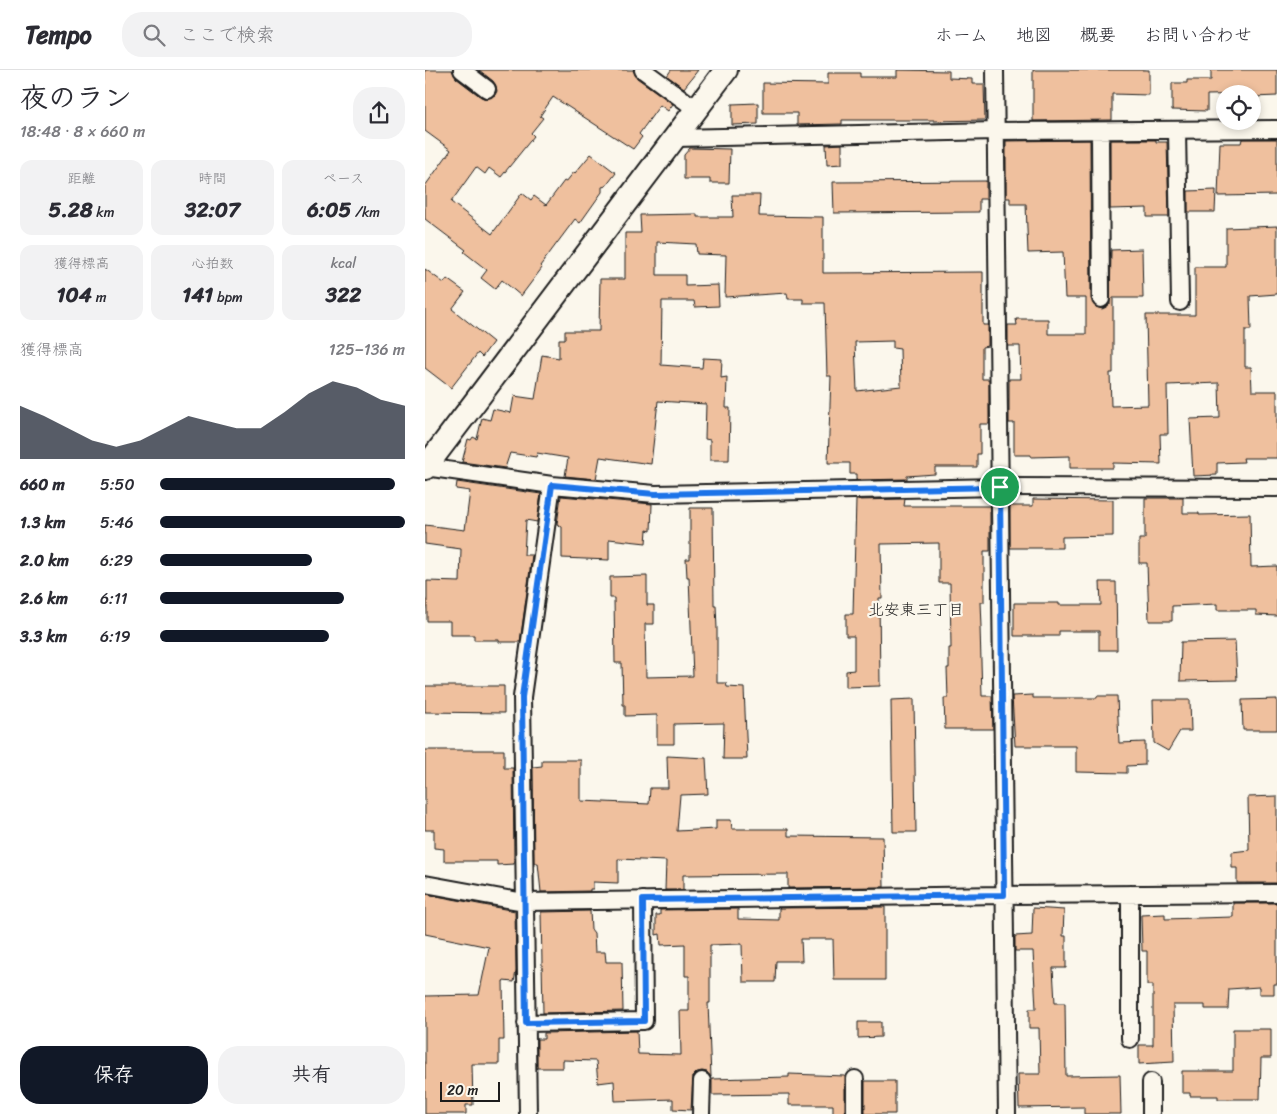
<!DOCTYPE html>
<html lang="ja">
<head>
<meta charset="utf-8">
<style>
	body { margin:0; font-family:Sriracha,"Klee One",sans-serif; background:#f2f2f3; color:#2b2b33; height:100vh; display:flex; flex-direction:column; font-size:19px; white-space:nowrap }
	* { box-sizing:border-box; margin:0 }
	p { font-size:16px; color:#7c7c81 }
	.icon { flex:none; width:28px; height:28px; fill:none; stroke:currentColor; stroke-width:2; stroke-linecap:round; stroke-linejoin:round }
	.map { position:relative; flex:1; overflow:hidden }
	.sheet { display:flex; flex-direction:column; background:#fff; width:425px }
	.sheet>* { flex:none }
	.buttons { position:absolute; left:791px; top:15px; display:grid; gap:10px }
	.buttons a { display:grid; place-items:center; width:45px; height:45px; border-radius:50%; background:#fff; box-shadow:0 2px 8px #0003; font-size:25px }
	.scale { position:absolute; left:15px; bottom:12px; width:60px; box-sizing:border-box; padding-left:5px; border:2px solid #1c1c1c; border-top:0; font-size:14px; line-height:18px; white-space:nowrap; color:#1c1c1c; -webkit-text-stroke:4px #fbf7ec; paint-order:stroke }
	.pin { position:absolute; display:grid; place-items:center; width:42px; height:42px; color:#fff; margin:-21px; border:2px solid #fff; border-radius:50%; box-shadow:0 1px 5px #0007 }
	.round { display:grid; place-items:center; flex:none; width:52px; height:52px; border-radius:20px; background:#f2f2f3 }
	.head { display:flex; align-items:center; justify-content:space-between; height:85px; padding:0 20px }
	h1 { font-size:28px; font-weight:800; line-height:38px }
	.figures { display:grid; grid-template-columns:repeat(3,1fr); gap:8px; height:85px; padding:5px 20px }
	.figures div { display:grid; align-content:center; border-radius:12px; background:#f2f2f3; text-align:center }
	.figures b { font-size:21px; font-weight:800 }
	.figures small { font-size:14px; font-weight:400 }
	.figures p { font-size:14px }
	.chart { height:140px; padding:10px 20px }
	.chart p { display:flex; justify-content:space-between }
	.chart svg { width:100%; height:90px; margin-top:5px; fill:#111827; opacity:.7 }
	.cta { display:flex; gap:10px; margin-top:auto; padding:10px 20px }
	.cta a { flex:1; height:58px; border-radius:20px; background:#111827; color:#fff; font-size:20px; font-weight:800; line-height:58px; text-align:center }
	.cta a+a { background:#f2f2f3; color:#2b2b33 }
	ul { padding:0 20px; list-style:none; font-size:16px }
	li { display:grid; grid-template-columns:80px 60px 1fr; align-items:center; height:38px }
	li i { height:12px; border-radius:6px; background:#111827 }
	header { display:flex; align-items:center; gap:30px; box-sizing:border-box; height:70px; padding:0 25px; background:#fff; border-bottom:1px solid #e1e1e2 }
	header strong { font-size:24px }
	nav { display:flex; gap:28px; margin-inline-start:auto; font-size:18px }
	.search { width:350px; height:45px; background:#f2f2f3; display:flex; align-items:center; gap:12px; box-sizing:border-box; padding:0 18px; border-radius:20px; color:#7c7c81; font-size:19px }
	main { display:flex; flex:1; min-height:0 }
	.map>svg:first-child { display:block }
	.building { fill:#efc09e; stroke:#1c1c1c; fill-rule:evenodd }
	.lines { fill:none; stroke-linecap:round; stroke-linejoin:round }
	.street-casing { stroke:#1c1c1c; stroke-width:20 }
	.secondary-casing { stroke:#1c1c1c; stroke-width:26 }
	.street { stroke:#fbf7ec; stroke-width:16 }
	.secondary { stroke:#fbf7ec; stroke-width:22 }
	.route-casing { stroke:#fff; stroke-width:10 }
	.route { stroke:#1a73e8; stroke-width:6 }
	.labels { text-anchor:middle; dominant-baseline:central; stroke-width:4.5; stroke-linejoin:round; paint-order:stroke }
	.neighbourhood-label { font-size:16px; fill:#1c1c1c; stroke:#fbf7ec }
</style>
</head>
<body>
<header>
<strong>Tempo</strong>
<div class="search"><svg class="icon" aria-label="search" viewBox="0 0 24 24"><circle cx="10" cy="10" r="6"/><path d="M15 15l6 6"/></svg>ここで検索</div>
<nav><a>ホーム</a><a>地図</a><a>概要</a><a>お問い合わせ</a></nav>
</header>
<main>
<section class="sheet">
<div class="head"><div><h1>夜のラン</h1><p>18:48 · 8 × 660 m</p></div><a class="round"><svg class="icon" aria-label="share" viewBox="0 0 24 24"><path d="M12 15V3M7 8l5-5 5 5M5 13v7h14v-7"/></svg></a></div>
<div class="figures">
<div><p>距離</p><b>5.28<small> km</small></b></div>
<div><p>時間</p><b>32:07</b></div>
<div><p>ペース</p><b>6:05<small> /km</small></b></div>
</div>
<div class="figures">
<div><p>獲得標高</p><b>104<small> m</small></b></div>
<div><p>心拍数</p><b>141<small> bpm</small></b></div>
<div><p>kcal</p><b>322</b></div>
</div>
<div class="chart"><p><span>獲得標高</span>125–136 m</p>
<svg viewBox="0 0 160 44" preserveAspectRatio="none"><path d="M0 44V18L10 23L20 29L30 35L40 38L50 35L60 29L70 23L80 26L90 29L100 29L110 21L120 12L130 6L140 9L150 15L160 18V44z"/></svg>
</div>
<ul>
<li><b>660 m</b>5:50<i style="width:96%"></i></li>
<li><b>1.3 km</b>5:46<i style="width:100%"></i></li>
<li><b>2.0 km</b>6:29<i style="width:62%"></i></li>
<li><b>2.6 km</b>6:11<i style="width:75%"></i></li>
<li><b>3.3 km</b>6:19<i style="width:69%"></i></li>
</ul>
<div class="cta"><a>保存</a><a>共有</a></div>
</section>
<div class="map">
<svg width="852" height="1044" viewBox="0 0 852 1044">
	<rect width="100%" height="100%" fill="#fbf7ec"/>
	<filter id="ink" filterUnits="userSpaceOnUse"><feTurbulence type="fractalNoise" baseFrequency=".02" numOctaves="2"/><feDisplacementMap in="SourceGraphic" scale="10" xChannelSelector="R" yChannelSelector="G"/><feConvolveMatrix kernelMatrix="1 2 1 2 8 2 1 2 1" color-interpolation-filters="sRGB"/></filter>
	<g filter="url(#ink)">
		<path class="building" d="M0,0H27L31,8L56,27L61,29L70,25L72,21L71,16L68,11L54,0H208L212,8L248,34L243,41L235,35L214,64L217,67L208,79L128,27L115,46L118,48L106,63L109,66L76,107L64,98L60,104L51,97L26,132L67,164L97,123L106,130L109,126L121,135L139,111L141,112L149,102L150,103L166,84L191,103L181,116L177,117V122L155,153L150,149L115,196L117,198L96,226L77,210L70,219L56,208L62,200L39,182L41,180L0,149V116L26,80L0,61Z
			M246,0H273L259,18L242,6Z
			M472,0L524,1V8L547,9V14H559L560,50L509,51V50H417V54L372,55V43H338V13L403,14V3H435V7H472Z
			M608,0H724V25L687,24V50L608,51Z
			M786,0H852V26L828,27V24L782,25V41L747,40V13H762V10H786Z
			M333,33V54L307,55V34Z
			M817,69H852V125L793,126L795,73H816Z
			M665,70L666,229L671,237L677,239L681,237L685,234L686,180L717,179L718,228H688V303H685L686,336L723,335L721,245H770V197H801V158L852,156V224L825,226L826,260H820V297H826L827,321H852V388H818L819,392L792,393V405L768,406L765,349L795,348L794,313L742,315L743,364H735L736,394L688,393V398H645V386L606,387V385H589V353H584V309H596L595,276H583V255H592L591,249H623V264H661V228H640L638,182L603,183L601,134H585V128H581V71Z
			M685,70H731V72H742L744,147H722V138L685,139Z
			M417,74V94L402,95L401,75Z
			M265,78L305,79L304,113H285V109H259V85Z
			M561,111V129H554V142L409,143L408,112Z
			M791,120L790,142H763V121Z
			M307,125H335L334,146L398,147V203L558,202V255H563V276L557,277V309H564V354H555V384H552V397H510V404L482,406V409L431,410V404H425V393H403L406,306H402L400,233H378V229H363L362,223L300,227L301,185L272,184L271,174L232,172V205H260V216L293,215L294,236L270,237L269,231H237L236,295L277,298L278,288L297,289L296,308L302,307L301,338H305L304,390H285V370L280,369L281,334L233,331L226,394L175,387L171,409L140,406L143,388L112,383L111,387L85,383L80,398L37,392L43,369L46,370L48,367L52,369L57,348L65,350L68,339L86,343L89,326L110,329L117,285L134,288V269H140V261H174L175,209H200V163H216L215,145L272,144V147H308ZM468,271V278L475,279L476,316L432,321L430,272Z
			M0,199L19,213L22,209L40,222L27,239L68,272L57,287L53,283L26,318L0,298Z
			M32,412L116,424L112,452L101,450L99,485H107L95,572H74V570H49V565H25V551H2V511L35,512L36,479L0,474V455L40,460L45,421L31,419Z
			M136,426L227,434L226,461L222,460L221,473L184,469V490L137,488V457L132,454Z
			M720,428H758V443H774V445L825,444L826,497L852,496V546L831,545V540H792V534L747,536V551H724L722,493H714V469H720Z
			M480,429L479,436H565V481H559V532H556L557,557H555L557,626H567L568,659H520L519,628H523L522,598H524V578H526L525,513H514V473L456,474L457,528H454L455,616L421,617V601L429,600V566H421V544H428L431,430Z
			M608,429L688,430V466L637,467V478H585V436H608Z
			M265,438H288L289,535H291L292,559V613H301L302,617L319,618L322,689H298L299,653L249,654V674H232V645L200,646V635H198L197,593H190L189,528H185V507L222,506V535H229V554H220L221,607L268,606L264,507H262L261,489H265Z
			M675,512H691L692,580H674V561H634V566H589V533H634V535H676Z
			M810,571L812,610L755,611L756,572Z
			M0,616H79V643L0,642Z
			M608,625V628H672V626H692L694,673L720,672V695L702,696V703L651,702V676H590L587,626Z
			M489,629L491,762H468L466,630Z
			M852,629V660H818L817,630Z
			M728,630H765L766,661H755L743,681L729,673Z
			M0,680H79V698H88L89,794L72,795V791H19V779L9,778V760H0Z
			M242,686L281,688L283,724L255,725L252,761L291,759V750H306L307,759H363V766L458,767L459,817L363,818V804L258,805V820H240L241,791L193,789V813L168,812V819H165V821L116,822L113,793H109L108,697L117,696V690H156V731L224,734L225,718H243Z
			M852,726V813H812V798H807V782L824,780L823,727Z
			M1,824L90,841L91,901L89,912L78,911L79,970H74V994H47L48,1035H41V1044H0V926L54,925L64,877L0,864V828Z
			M808,833H852V914H849V924H834V917L804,919L803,939H780V935H748L749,992L714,994V975H728V915H722V881H717L716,845L740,844V849L808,847Z
			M460,837V910H409L408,869H376L377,891H351L350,912H318L317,874L285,875V933H283L286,1007L282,1002L277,1001L272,1002L268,1006L266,1040L248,1039V1029L190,1031L189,1011L173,1013L171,991L138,990V998H112V969H119V963L212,961L213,984L256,985L255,941H264V906H260V874L236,875L235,864L231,865V845H235V840L313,839V849L354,850V838Z
			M608,838L639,840L638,866H641V898H628L630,933H640L641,1006L695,1005L696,1044H659V1037L594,1038L593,1004H615L614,958H604V939H611L608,881H590V866L607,865Z
			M165,841L166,859L169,863L170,882H180L181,892H197L198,941L118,943L116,842Z
			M433,952H456V967L433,968Z
			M808,959H846V988H836L835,1029H793V1026H765V1023H757V1001H808Z
			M364,1004L420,1006V1044H408V1035H364V1024L287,1025V1009L364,1007Z
			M440,1011H470V1044H440Z"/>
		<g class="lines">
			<g class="street-casing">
				<path id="street" d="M37,0L62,19
					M218,0L271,39
					M570,0L582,1044
					M752,60L755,232
					M675,61L676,229
					M250,68L571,61L852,59
					M0,397L127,415L230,424L575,417L852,418
					M0,814L99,832L579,825L852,823
					M705,824V969
					M101,953L219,951L218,830
					M430,1009V1044
					M726,1012V1044
					M103,1044L97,627L127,415
					M276,1044L277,1011"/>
			</g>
			<g class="secondary-casing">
				<path id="secondary" d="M0,398L301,0"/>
			</g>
			<use href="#street" class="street"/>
			<use href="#secondary" class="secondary"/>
		</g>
	</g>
	<g class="lines" filter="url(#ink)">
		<g class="route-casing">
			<path id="route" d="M127,415L230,424L575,417L579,825L218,830L219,951L101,953L97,627Z"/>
		</g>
		<use href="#route" class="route"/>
	</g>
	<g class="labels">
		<g class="neighbourhood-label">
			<text x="491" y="539">北安東三丁目</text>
		</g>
	</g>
</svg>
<div class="buttons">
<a><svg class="icon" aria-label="locate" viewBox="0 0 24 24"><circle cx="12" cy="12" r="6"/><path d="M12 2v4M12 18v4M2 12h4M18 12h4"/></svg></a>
</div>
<div class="scale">20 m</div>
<div class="pin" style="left:575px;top:417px;background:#1e9e55"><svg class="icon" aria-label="arrive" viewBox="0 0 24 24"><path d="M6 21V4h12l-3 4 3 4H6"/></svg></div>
</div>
</main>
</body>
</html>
